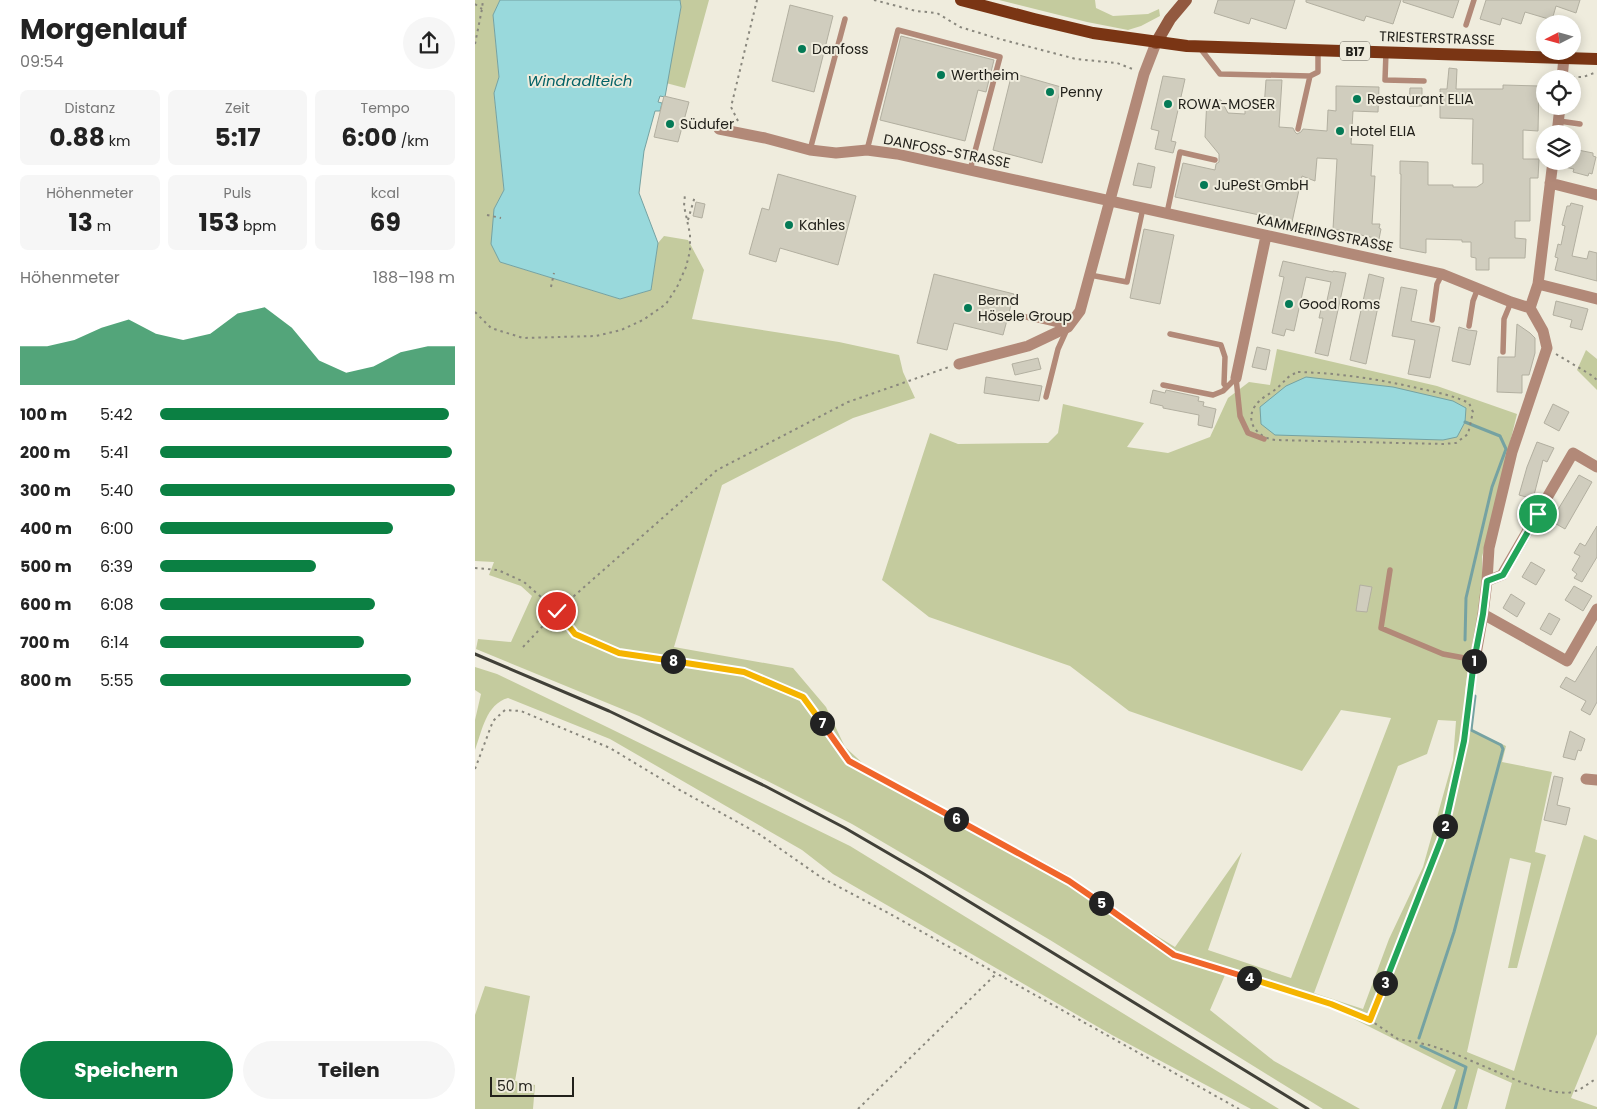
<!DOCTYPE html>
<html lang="de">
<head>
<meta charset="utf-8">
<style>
	body { margin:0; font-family:Poppins,sans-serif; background:#f6f6f6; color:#222; height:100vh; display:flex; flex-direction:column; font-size:19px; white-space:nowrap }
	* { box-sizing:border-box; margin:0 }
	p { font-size:16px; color:#767676 }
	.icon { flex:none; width:28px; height:28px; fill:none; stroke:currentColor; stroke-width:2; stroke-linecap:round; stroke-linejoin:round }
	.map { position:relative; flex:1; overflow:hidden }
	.panel { display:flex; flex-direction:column; background:#fff; width:475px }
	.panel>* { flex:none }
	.needle { width:32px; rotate:264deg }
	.fabs { position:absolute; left:1061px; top:15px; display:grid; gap:10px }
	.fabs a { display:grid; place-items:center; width:45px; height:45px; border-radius:50%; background:#fff; box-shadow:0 2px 12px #0003; font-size:25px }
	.scale { position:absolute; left:15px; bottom:12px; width:84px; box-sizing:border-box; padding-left:5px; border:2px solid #22211b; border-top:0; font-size:14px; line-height:18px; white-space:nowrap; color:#22211b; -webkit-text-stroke:4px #efecdd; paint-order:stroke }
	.pin { position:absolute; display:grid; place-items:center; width:42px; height:42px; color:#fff; margin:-21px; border:2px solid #fff; border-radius:50%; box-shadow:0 1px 5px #0007 }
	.km { position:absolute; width:25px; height:25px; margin:-12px; border-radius:50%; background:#222; color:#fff; font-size:14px; line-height:25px; text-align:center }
	.round { display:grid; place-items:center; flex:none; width:52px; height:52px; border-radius:26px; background:#f6f6f6 }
	.overview { display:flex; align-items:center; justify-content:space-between; height:85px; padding:0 20px }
	h1 { font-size:28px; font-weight:700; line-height:38px }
	.stats { display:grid; grid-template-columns:repeat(3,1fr); gap:8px; height:85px; padding:5px 20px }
	.stats div { display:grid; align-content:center; border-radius:8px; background:#f6f6f6; text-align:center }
	.stats b { font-size:25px; font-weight:700 }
	.stats small { font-size:14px; font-weight:400 }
	.stats p { font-size:14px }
	.chart { height:140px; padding:10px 20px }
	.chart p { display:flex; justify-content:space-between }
	.chart svg { width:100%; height:90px; margin-top:5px; fill:#0b8043; opacity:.7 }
	.primary-button { display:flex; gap:10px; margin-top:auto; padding:10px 20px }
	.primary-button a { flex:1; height:58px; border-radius:30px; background:#0b8043; color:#fff; font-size:20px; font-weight:700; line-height:58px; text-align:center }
	.primary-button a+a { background:#f6f6f6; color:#222 }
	ul { padding:0 20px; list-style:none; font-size:16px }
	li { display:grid; grid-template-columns:80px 60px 1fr; align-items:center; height:38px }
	li i { height:12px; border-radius:6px; background:#0b8043 }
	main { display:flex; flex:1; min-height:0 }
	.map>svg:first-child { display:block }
	.green { fill:#c4cb9e; fill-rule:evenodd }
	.water { fill:#99d9dc; stroke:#75a2a2 }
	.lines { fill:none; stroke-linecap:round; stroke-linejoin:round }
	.stream { stroke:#75a2a2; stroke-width:3 }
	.building { fill:#d0cdbe; stroke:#b2afa0 }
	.path { stroke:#89877d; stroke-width:2; stroke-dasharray:2.5 4; stroke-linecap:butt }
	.lane { stroke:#b28978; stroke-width:5.5 }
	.street { stroke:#b28978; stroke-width:11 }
	.secondary { stroke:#925940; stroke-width:12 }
	.primary { stroke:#7a3514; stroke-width:12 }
	.rail { stroke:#414038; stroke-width:3 }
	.split-1-casing { stroke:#fff; stroke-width:10 }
	.split-2-casing { stroke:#fff; stroke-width:10 }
	.split-3-casing { stroke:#fff; stroke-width:10 }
	.split-4-casing { stroke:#fff; stroke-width:10 }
	.split-5-casing { stroke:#fff; stroke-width:10 }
	.split-6-casing { stroke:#fff; stroke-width:10 }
	.split-7-casing { stroke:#fff; stroke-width:10 }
	.split-8-casing { stroke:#fff; stroke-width:10 }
	.split-9-casing { stroke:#fff; stroke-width:10 }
	.split-1 { stroke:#22a559; stroke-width:6 }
	.split-2 { stroke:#22a559; stroke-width:6 }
	.split-3 { stroke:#22a559; stroke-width:6 }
	.split-4 { stroke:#f5b400; stroke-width:6 }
	.split-5 { stroke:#f0652b; stroke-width:6 }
	.split-6 { stroke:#f0652b; stroke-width:6 }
	.split-7 { stroke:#f0652b; stroke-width:6 }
	.split-8 { stroke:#f5b400; stroke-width:6 }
	.split-9 { stroke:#f5b400; stroke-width:6 }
	.poi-dot { fill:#047a56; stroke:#efecdd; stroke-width:2 }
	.labels { text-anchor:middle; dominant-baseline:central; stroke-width:4; stroke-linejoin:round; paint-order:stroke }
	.shield { fill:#efecdd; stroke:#605e55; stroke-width:1 }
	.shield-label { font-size:12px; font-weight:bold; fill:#22211b }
	.street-label { font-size:14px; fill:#22211b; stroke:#efecdd }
	.poi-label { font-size:14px; fill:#22211b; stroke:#efecdd; text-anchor:start }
	.water-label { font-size:15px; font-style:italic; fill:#036266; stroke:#efecdd }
</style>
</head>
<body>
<main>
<section class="panel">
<div class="overview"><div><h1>Morgenlauf</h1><p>09:54</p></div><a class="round"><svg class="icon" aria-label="share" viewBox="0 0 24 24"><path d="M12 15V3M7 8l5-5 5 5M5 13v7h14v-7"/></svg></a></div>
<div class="stats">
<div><p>Distanz</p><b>0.88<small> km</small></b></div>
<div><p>Zeit</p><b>5:17</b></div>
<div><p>Tempo</p><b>6:00<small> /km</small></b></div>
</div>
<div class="stats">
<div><p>Höhenmeter</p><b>13<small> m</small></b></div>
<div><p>Puls</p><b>153<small> bpm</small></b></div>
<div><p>kcal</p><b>69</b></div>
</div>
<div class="chart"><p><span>Höhenmeter</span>188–198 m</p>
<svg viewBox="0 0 160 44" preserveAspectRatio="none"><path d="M0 44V25L10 25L20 22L30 16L40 12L50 19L60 22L70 19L80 9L90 6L100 16L110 32L120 38L130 35L140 28L150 25L160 25V44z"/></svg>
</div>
<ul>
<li><b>100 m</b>5:42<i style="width:98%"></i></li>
<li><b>200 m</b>5:41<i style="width:99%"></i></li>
<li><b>300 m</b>5:40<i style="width:100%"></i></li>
<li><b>400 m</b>6:00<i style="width:79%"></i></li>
<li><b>500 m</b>6:39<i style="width:53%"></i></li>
<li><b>600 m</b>6:08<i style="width:73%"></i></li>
<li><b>700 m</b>6:14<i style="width:69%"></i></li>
<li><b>800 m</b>5:55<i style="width:85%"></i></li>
</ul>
<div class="primary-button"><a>Speichern</a><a>Teilen</a></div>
</section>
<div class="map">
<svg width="1122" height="1109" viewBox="0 0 1122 1109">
	<rect width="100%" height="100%" fill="#efecdd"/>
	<path class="green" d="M0,0H25L18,15L24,77L19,93L29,190L19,209L25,262L145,299L176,290L183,243L189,236L213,240L229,270L217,319L364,342L424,355L428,372L440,398L378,418L247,485L199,647L318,668L351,707L370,747L393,768L592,874L641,911L700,947L767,852L733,950L816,978L916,718L866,710L827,771L654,711L595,666L454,617L407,580L455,433L483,444L573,443L583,433L588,404L669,423L652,447L693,453L735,437L753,398L774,382L795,385L802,349L962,386L1042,414L1007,557V581L1000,639L993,668L990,692L998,731L1031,746L1027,762L1077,772L1060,852L1071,855L1042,968H1033L1056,863L1035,858L992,1052L1039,1071L1109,835L1122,840V1034L1096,1098L1122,1107V1109H1030L1037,1083L1003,1068L992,1109H966L981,1070L857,1008L750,975L735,1010L799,1061L885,1109H848L575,940L377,824L164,716L1,649L3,639L36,642L57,596L46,586L14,575L19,562L0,561ZM963,720L981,721L978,760L948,867L914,939L888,1009L839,993L923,766L952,754Z
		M205,0H234L210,88L191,83L206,8Z
		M524,0H620L621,8L638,16L673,14L684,9L685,16L666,26L653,30L612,22Z
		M1111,350L1122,359V390L1102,370Z
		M0,667L22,674L132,727L375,846L804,1109H776L637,1035L358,874L327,850L135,739L33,698C11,704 7,731 0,750V720L6,694L0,690Z
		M10,986L55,996L40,1081L60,1085L58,1109H0V1015Z"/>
	<path class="water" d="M25,0H205L206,7L190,97L185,96L183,102L187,103L185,111H180L169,151L164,193L183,243L176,290L145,299L25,262L16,244L19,209L29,190L19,93L24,77L18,15Z
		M831,377L918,387L978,401L991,408L990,422L982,437L968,440L800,435L786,424L785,407L811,386Z"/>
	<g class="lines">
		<path class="stream" d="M990,422L1025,436L1031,449L1017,487L991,598L990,640
			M944,1038L979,932L1028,749L1026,745L996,730L1000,696
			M946,1046L991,1067L980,1109"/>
	</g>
	<path class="building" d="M743,0H820L811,29L776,18L774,24L739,13Z
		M831,0H926L918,24L891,16L889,21L831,2Z
		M928,0H984L978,18L928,2Z
		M1011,0H1105L1101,13L1081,6L1077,20L1050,12L1046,24L1027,18L1025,25L1005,19Z
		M315,5L358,16L339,92L297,81Z
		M426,36L519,60L511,92L503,90L490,141L405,120Z
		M974,68L982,69L981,89H1028V85L1064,86L1063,131L1048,130V159H1064L1063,178H1055V221H1040V238L1051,239L1050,258H1014V270H1001V258L996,257V242H987V240L951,239V253L925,248L926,174H925V161L953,162V185H978V187H1002L1008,183V164H997L998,119L965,118V89H972Z
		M537,73L586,87L567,163L518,150Z
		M688,76L710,79L696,141L701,142L698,153L680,149L684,131L676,129Z
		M791,80H807L804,127L818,128L820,132L822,134L826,132L828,129L852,131L853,110L861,111V86L904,87L903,112L878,111L876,144L898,145L896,176H900L897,224H905L904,228L906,229L904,239L858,229L862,159L842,158L840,181L827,176L817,222L700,197L708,163L740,170L741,164L744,162V154L730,137L732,99L746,100L753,113L770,114V106L789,108Z
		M935,88H947V106H934Z
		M189,96L214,102L203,142L179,137Z
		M1103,150L1118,153V156L1121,157L1117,174L1114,173L1113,176L1098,172L1099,169L1085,166V161H1098V151L1103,153Z
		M663,163L680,167L676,188L658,185Z
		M303,174L381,196L363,265L305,248L301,262L274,254L287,208L294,210Z
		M221,202L230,204L227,218L218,216Z
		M1096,203L1108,206L1097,256L1112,259L1114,251L1122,253V281L1080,270L1083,258L1080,257L1083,244L1086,245L1090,226L1087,225L1092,206H1095Z
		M669,229L699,235L685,304L655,298Z
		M808,261L858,272V271L871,273L853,356L840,353L848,318H844L847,305H851L856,282L831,277L819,331L811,329L809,336L797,333L809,277L804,276Z
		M459,274L539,294L528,335L479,323L472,350L442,343Z
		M894,274L909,278L891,364L875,360Z
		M926,287L942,290L936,321L965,327L955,378L933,374L940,340L917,336Z
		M1081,301L1113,309L1107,330L1095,327L1097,320L1078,315Z
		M1042,324L1055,333L1060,338V353L1054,375H1047V393L1022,392L1023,357H1040Z
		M984,327L993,330L1002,331L995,365L977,361Z
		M782,347L795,350L791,370L777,367Z
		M563,358L566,369L540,375L537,364Z
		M511,377L567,386L564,401L509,393Z
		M678,390L690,393L691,390L724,397L723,401L729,402L728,406L741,409L737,428L723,425L724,415L688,408V406L675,403Z
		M1078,404L1094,412L1084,431L1069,423Z
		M1062,442L1079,448L1072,462L1068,460L1058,499L1044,495L1052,467Z
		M1104,475L1117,482L1090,529L1076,521Z
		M1122,526V557L1107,582L1099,578L1102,574L1097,570L1105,556L1099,553L1105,543L1110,546Z
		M1056,562L1070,570L1061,585L1047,577Z
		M885,585L897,587L892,612L881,611Z
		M1099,586L1117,596L1108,611L1090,600Z
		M1036,594L1050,603L1042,617L1028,608Z
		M1074,613L1085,619L1076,635L1065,629Z
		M1122,646V702L1115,715L1106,710L1111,701L1085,687L1091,677L1100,682Z
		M1095,731L1110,739L1106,751L1103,750L1100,760L1088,757Z
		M1079,776L1088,778L1082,805L1095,808L1091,825L1069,820Z"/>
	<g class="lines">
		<path class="path" d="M399,0L441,11L462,13L485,27L521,38L601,59L642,63L660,70
			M0,4L7,9
			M0,44L7,9L8,0
			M1097,77H1108L1122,72
			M263,121L256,107L282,0
			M12,215L26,218
			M213,220L220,196
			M76,287L79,273
			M0,312L16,328L48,338L121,336L146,330L168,320L191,304L202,287L211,267L215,251V234L209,206L210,194
			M1081,354L1116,375L1122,380
			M823,372C863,373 903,379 942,388C960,392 977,395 994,403L998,412L993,434L981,443L968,444L800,440C784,438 769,423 780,406C784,399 795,394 801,389C811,381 810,377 823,372Z
			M0,568L23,570L49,582L82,611L100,634L144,653L269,672L328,697L374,761L594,881L699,955L856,1004L895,1020L923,1039L954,1045L978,1053L1048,1083L1079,1092L1093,1093L1104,1090L1122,1078
			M48,647L82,611L242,470L373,402L474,367
			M0,769L18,721L30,710L46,711L135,748L203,789L284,834L347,878L417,915L764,1109
			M895,1020L966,840L989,741L998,671
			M383,1109L522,973"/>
		<path class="lane" d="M991,25L999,0
			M725,48L745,74L835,76
			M911,52L910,80L949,81
			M1084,121L1105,124
			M823,129L835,76L843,72V50
			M335,150L370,19
			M392,150L423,30L525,57L495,170
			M692,213L705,152L740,160
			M615,275L652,282L668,208
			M547,316L593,327L583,349L571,397
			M957,320L962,284L967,274
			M994,326L998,301L1003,288
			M695,334L746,345L750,357L749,384L752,387
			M1028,352L1029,319L1036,302
			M761,378L765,416L773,433L789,439
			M688,385L738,395L748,391L761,378
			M915,570L906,628L968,654L1000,660"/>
		<path class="street" d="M1087,79L1089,57
			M244,129L290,138L335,150L361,153L392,150L422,154L967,274L1036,302L1055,308L1068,331L1072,348L1037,452L1014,548L1012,581L1008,614L1000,660
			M1082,134L1085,106
			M1075,183L1122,195
			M1063,284L1122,299
			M1055,308L1063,284L1078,161
			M484,364L553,346L593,327L605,311L669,74L681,43
			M761,378L791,236
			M1012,581L1027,575L1098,453L1122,467
			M1008,614L1092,661L1122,609
			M1111,779L1122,780"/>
		<path class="secondary" d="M681,43L695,19L711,0"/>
		<path class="primary" d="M486,0L559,19L618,33L712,46L1122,59"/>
		<path class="rail" d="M0,654L134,711L290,786L370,828L449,874L833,1109"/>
	</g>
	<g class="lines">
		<g class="split-1-casing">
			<path id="split-1" d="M999,661L1008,614L1012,581L1028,575L1063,514"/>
		</g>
		<g class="split-2-casing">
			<path id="split-2" d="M970,826L989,741L999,661"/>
		</g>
		<g class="split-3-casing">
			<path id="split-3" d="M910,983L966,840L970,826"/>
		</g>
		<g class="split-4-casing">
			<path id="split-4" d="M774,978L856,1004L895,1020L910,983"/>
		</g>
		<g class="split-5-casing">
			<path id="split-5" d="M626,903L699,955L774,978"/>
		</g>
		<g class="split-6-casing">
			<path id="split-6" d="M481,819L594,881L626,903"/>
		</g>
		<g class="split-7-casing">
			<path id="split-7" d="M347,723L374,761L481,819"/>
		</g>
		<g class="split-8-casing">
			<path id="split-8" d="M198,661L269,672L328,697L347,723"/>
		</g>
		<g class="split-9-casing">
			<path id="split-9" d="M82,611L100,634L144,653L198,661"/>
		</g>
		<use href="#split-1" class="split-1"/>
		<use href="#split-2" class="split-2"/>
		<use href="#split-3" class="split-3"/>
		<use href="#split-4" class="split-4"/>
		<use href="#split-5" class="split-5"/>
		<use href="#split-6" class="split-6"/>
		<use href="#split-7" class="split-7"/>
		<use href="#split-8" class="split-8"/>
		<use href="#split-9" class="split-9"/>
	</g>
	<g class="poi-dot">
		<circle cx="327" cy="49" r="5"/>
		<circle cx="466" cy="75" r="5"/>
		<circle cx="575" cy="92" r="5"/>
		<circle cx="882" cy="99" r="5"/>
		<circle cx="693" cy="104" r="5"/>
		<circle cx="195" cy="124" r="5"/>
		<circle cx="865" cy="131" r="5"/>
		<circle cx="729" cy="185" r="5"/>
		<circle cx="314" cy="225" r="5"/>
		<circle cx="814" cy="304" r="5"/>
		<circle cx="493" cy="308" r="5"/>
	</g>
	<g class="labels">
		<rect class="shield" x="865" y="41.5" width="30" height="19" rx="4"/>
		<g class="shield-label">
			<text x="880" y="51">B17</text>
		</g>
		<g class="street-label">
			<text transform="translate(962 38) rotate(2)">TRIESTERSTRASSE</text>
			<text transform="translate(472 151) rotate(11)">DANFOSS-STRASSE</text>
			<text transform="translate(850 233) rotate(12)">KAMMERINGSTRASSE</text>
		</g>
		<g class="poi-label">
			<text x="337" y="49">Danfoss</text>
			<text x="476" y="75">Wertheim</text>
			<text x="585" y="92">Penny</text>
			<text x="892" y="99">Restaurant ELIA</text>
			<text x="703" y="104">ROWA-MOSER</text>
			<text x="205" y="124">Südufer</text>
			<text x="875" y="131">Hotel ELIA</text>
			<text x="739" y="185">JuPeSt GmbH</text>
			<text x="324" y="225">Kahles</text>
			<text x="503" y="300">Bernd<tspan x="503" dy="16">Hösele Group</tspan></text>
			<text x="824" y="304">Good Roms</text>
		</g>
		<g class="water-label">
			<text x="105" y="80">Windradlteich</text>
		</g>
	</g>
</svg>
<div class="fabs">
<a><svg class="needle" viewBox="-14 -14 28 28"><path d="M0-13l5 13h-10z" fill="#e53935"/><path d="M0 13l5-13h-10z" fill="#767676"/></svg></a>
<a><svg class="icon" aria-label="locate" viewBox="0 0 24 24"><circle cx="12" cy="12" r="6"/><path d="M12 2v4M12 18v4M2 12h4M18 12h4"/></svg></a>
<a><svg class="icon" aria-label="layers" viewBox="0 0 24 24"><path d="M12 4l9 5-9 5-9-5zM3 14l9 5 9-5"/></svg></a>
</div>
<div class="scale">50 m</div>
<div class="pin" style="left:1063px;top:514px;background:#1e9e55"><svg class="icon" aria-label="arrive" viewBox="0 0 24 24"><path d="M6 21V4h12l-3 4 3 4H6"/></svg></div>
<div class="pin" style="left:82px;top:611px;background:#d93025"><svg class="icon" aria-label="check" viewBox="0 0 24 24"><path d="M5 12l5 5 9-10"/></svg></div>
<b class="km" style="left:999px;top:661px">1</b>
<b class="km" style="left:970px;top:826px">2</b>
<b class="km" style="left:910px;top:983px">3</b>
<b class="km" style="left:774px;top:978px">4</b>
<b class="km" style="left:626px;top:903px">5</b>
<b class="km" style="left:481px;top:819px">6</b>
<b class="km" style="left:347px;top:723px">7</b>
<b class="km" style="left:198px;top:661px">8</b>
</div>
</main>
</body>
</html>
